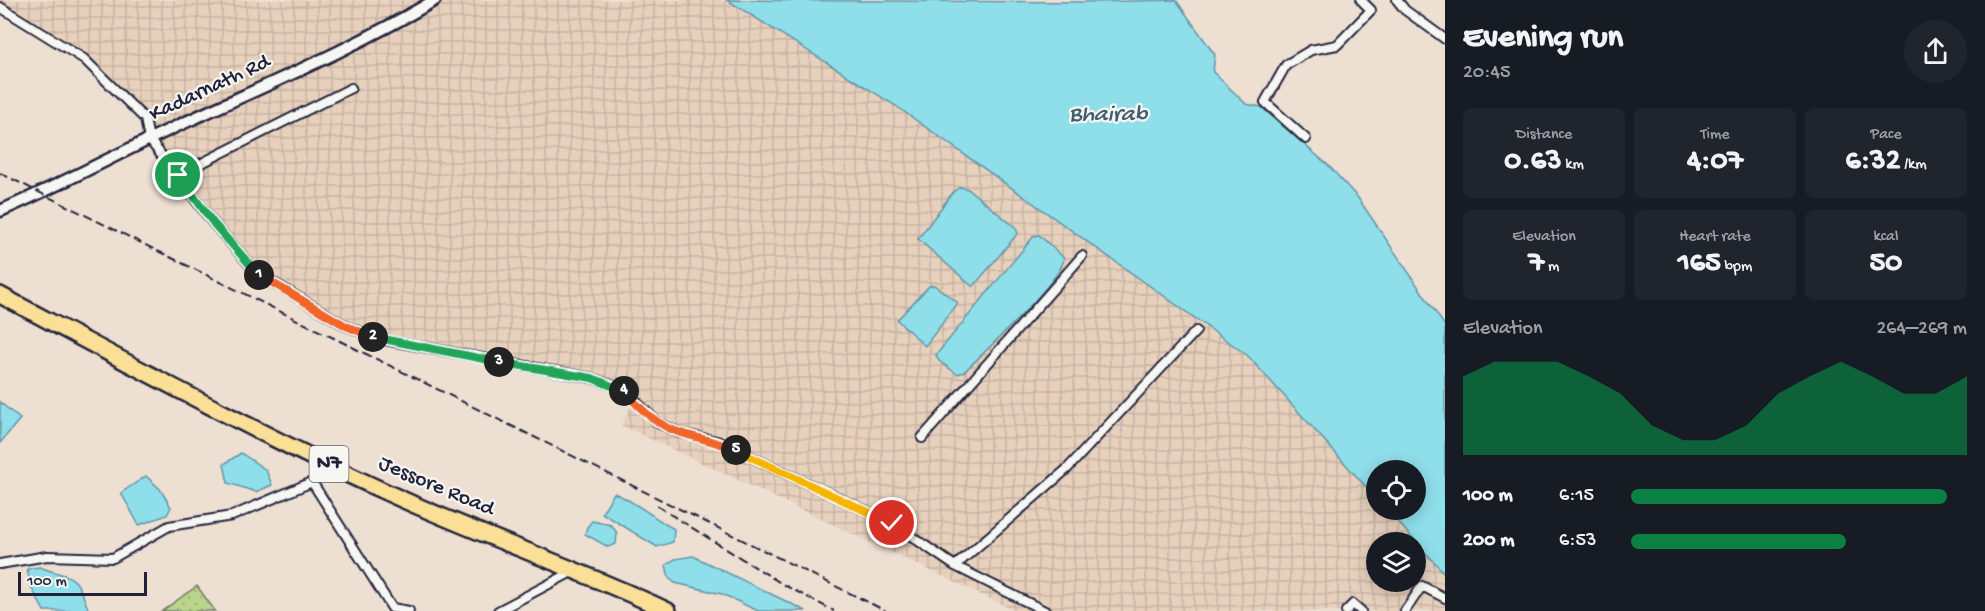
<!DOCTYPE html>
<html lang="en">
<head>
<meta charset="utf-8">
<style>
	body { margin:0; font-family:"Gochi Hand",sans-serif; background:#20242c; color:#f1f3f6; height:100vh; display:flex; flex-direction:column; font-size:22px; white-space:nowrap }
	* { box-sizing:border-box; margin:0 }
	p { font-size:20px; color:#9ea1a6 }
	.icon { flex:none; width:33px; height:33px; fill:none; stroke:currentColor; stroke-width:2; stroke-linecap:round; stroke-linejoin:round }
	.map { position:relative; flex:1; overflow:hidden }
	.sheet { display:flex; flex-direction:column; background:#171b24; width:540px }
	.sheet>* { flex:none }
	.fabs { position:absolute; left:1366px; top:460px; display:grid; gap:12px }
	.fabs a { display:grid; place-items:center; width:60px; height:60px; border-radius:50%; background:#171b24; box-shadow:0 3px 15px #0003; font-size:30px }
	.scale { position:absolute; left:18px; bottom:15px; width:129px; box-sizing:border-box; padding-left:6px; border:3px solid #22223b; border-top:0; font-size:16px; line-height:21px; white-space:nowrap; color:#22223b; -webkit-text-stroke:4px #f6f6f2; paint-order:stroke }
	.pin { position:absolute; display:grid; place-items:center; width:51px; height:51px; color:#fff; margin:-26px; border:3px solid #fff; border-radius:50%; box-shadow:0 2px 6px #0007 }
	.km { position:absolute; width:30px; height:30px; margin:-15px; border-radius:50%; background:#222; color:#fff; font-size:16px; line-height:30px; text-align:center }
	.round { display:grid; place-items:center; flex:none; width:63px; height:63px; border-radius:32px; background:#20242c }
	.summary { display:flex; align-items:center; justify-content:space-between; height:102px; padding:0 18px }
	h1 { font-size:33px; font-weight:700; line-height:45px }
	.figures { display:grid; grid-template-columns:repeat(3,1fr); gap:9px; height:102px; padding:6px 18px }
	.figures div { display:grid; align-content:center; border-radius:9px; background:#20242c; text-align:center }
	.figures b { font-size:30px; font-weight:700 }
	.figures small { font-size:16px; font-weight:400 }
	.figures p { font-size:16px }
	.chart { height:168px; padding:12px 18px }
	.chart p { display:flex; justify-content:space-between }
	.chart svg { width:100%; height:108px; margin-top:6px; fill:#0b8043; opacity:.7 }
	ul { padding:0 18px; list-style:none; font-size:20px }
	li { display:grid; grid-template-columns:96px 72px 1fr; align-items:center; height:45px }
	li i { height:15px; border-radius:8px; background:#0b8043 }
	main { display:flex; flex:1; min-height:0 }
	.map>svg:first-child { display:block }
	.industrial { fill:url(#industrial-grid); fill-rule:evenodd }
	.park { fill:url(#park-dots); stroke:#6e7b64; stroke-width:1.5 }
	.water { fill:#8fdfeb; stroke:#6393a5; stroke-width:1.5 }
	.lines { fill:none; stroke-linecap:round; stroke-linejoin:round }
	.street-casing { stroke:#22223b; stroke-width:12 }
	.secondary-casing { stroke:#22223b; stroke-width:15 }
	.highway-casing { stroke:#22223b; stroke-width:20 }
	.street { stroke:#f6f6f2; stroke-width:8 }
	.secondary { stroke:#f6f6f2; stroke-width:10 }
	.highway { stroke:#fadf96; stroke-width:15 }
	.rail { stroke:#22223b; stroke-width:2; stroke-dasharray:9 4.5; stroke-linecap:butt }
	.split-1-casing { stroke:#fff; stroke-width:12 }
	.split-2-casing { stroke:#fff; stroke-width:12 }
	.split-3-casing { stroke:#fff; stroke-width:12 }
	.split-4-casing { stroke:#fff; stroke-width:12 }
	.split-5-casing { stroke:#fff; stroke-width:12 }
	.split-6-casing { stroke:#fff; stroke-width:12 }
	.split-7-casing { stroke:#fff; stroke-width:12 }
	.split-1 { stroke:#22a559; stroke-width:8 }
	.split-2 { stroke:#f0652b; stroke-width:8 }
	.split-3 { stroke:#22a559; stroke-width:8 }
	.split-4 { stroke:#22a559; stroke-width:8 }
	.split-5 { stroke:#f0652b; stroke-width:8 }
	.split-6 { stroke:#f5b400; stroke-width:8 }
	.split-7 { stroke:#f5b400; stroke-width:8 }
	.labels { text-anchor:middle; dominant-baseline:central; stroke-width:4.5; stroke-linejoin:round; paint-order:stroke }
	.shield { fill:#f6f6f2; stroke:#626272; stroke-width:1.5 }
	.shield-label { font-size:21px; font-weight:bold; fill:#22223b }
	.street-label { font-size:22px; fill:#22223b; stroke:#f6f6f2 }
	.water-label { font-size:24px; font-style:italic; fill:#435b70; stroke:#f6f6f2 }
</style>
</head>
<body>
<main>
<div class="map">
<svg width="1445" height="611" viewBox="0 0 1445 611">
	<defs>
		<pattern id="industrial-grid" width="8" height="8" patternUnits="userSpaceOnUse" patternTransform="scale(1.5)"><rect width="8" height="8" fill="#e7d1bd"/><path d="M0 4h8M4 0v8" fill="none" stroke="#c6b3a3"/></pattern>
		<pattern id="park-dots" width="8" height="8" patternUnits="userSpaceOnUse" patternTransform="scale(1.5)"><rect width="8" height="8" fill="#bad48c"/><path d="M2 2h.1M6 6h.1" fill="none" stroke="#a0b67a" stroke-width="1.8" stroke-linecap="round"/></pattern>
	</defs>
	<rect width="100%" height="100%" fill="#ede0d3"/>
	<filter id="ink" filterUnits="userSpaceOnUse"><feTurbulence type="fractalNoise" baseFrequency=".0167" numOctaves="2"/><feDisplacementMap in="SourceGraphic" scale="12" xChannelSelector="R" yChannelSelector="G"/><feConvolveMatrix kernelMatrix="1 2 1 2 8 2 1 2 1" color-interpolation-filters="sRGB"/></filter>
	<g filter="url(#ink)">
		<path class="industrial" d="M0,0H727L896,106L1247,355L1377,499V510H1387L1445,574V611H1016L621,425L639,392L592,378L424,349L346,326L247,262L178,175L145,119L84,59L0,10ZM1377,543H1416V582H1377Z"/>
		<path class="park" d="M197,586L215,611H162Z"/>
		<path class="water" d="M727,0L1090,2L1176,0L1215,55L1213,72L1246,104L1261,107L1329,166L1358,198L1445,326V574L1387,510H1416V471H1377V499L1247,355L896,106Z
			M960,187L968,189L1015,227L1018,233L973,287L918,239L953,192Z
			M1039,235L1064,258C1065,277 982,354 964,372L957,374L939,361L936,355L1034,236Z
			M934,285L958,303L925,346L897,320L929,286Z
			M0,402L20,419L0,443Z
			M241,453L266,470L272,485L256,492L228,483L224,464Z
			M146,476L160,489L171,507L167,515L139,525L121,493Z
			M614,493C636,502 654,518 674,529L673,542L657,547L602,513Z
			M592,521L611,525L617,533L616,544L608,547L585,534L587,527Z
			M693,556L806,611H758L722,594L675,583L669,578L666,565L675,559Z
			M39,567C77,580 74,571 89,611H44L31,587L27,569Z"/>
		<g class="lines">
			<g class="street-casing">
				<path id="street" d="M1397,0L1405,10L1445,39
					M0,7L84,59L145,119L149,139L214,224L257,273L346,326L379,339L592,378L624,390L658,423L680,433L717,441L892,523L955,566L1045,611
					M1306,139L1265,102L1286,65L1311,50L1337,45L1371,10L1361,0
					M178,175L351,88
					M922,438L1082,256
					M0,564L47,556L113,558L169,526L232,516L312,482L392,608L409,611
					M955,566L1067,469L1196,331
					M498,611L568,574
					M1346,611L1353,604L1361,611
					M1405,611L1422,586L1445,598"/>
			</g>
			<g class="secondary-casing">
				<path id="secondary" d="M0,211C58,186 115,155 173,128C261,87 351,50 435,0"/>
			</g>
			<g class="highway-casing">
				<path id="highway" d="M0,295C128,363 256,433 388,493C480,535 576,568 668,611"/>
			</g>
			<use href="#street" class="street"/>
			<use href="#secondary" class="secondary"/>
			<use href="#highway" class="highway"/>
			<path class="rail" d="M0,173L886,611
				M657,506L784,585L834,611"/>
		</g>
	</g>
	<g class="lines" filter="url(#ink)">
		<g class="split-1-casing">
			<path id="split-1" d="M178,175L214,224L259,275"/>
		</g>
		<g class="split-2-casing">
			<path id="split-2" d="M259,275L346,326L373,337"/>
		</g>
		<g class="split-3-casing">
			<path id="split-3" d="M373,337L499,362"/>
		</g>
		<g class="split-4-casing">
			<path id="split-4" d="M499,362L592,378L624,391"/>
		</g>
		<g class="split-5-casing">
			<path id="split-5" d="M624,391C641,409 657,426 681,433C700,439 718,441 736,450"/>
		</g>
		<g class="split-6-casing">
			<path id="split-6" d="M736,450L853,505"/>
		</g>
		<g class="split-7-casing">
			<path id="split-7" d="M853,505L892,523"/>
		</g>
		<use href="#split-1" class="split-1"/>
		<use href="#split-2" class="split-2"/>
		<use href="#split-3" class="split-3"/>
		<use href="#split-4" class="split-4"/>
		<use href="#split-5" class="split-5"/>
		<use href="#split-6" class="split-6"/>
		<use href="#split-7" class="split-7"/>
	</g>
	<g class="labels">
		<rect class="shield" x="309.5" y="446" width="39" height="36" rx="4.5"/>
		<g class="shield-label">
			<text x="329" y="464">N7</text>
		</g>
		<g class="street-label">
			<text transform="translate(210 89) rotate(-25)">Kadarnath Rd</text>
			<text transform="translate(436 487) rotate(23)">Jessore Road</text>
		</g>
		<g class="water-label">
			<text x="1108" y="115">Bhairab</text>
		</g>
	</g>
</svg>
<div class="fabs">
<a><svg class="icon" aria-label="locate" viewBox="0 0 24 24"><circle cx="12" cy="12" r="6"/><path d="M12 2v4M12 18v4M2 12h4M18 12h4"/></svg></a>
<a><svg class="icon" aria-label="layers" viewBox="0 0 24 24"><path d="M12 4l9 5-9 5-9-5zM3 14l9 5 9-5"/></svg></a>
</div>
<div class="scale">100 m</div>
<div class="pin" style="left:178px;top:175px;background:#1e9e55"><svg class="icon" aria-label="arrive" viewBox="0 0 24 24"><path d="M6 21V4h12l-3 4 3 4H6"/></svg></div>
<div class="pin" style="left:892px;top:523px;background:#d93025"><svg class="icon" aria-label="check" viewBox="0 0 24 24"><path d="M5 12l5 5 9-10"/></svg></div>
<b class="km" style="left:259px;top:275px">1</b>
<b class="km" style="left:373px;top:337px">2</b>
<b class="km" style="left:499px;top:362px">3</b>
<b class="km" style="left:624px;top:391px">4</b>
<b class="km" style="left:736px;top:450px">5</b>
</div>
<section class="sheet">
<div class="summary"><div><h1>Evening run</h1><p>20:45</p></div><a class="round"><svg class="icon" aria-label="share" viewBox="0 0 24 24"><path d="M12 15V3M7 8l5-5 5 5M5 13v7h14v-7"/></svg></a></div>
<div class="figures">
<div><p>Distance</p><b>0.63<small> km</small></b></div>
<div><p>Time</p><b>4:07</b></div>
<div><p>Pace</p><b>6:32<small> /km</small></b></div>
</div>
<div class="figures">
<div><p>Elevation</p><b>7<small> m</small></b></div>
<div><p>Heart rate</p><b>165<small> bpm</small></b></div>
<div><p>kcal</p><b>50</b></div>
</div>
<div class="chart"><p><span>Elevation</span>264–269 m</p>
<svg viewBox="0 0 160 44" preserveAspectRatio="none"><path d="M0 44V12L10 6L20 6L30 6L40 12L50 19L60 32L70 38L80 38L90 32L100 19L110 12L120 6L130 12L140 19L150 19L160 12V44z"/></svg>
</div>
<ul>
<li><b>100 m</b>6:15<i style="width:94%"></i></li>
<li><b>200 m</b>6:53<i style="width:64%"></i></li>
</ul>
</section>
</main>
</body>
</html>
